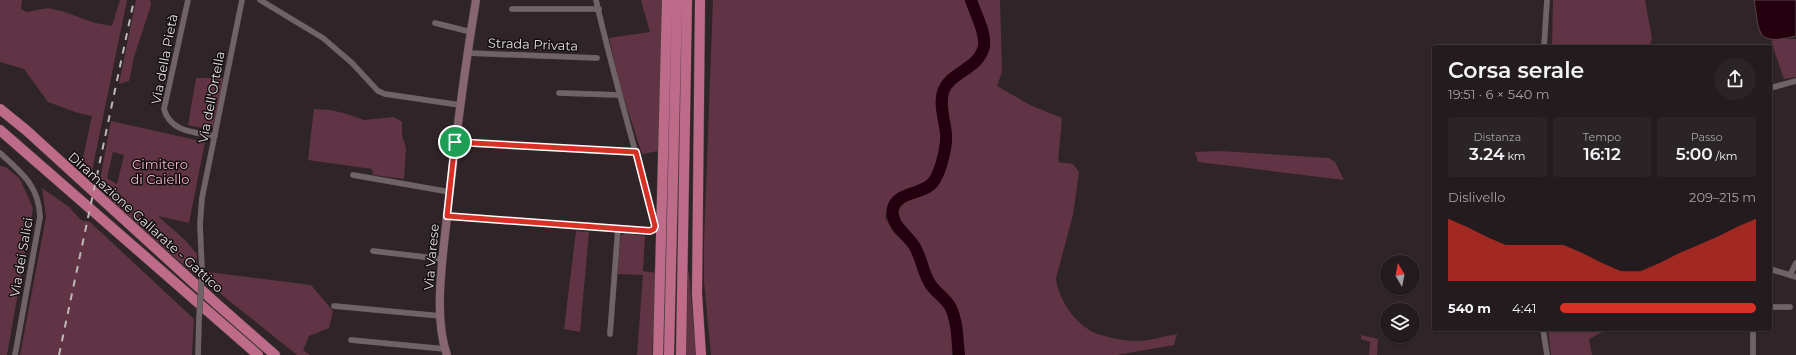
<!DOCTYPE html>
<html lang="it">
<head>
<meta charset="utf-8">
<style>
	body { margin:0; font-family:Montserrat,sans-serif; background:#2b2426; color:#f1f3f6; height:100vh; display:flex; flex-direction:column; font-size:15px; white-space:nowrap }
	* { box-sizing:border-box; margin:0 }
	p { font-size:13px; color:#a3a1a4 }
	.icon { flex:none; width:22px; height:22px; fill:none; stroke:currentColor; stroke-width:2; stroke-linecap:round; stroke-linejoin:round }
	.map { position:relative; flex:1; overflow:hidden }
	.panel { position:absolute; left:1432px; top:45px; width:340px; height:286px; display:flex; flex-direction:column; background:#231b1d; border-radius:4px; box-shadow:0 1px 3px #0004,0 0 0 1px #40393b }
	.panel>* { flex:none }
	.needle { width:26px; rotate:350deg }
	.controls { position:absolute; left:1380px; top:255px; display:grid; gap:8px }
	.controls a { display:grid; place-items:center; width:40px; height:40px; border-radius:50%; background:#231b1d; box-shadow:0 1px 3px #0004,0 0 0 1px #40393b; font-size:20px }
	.pin { position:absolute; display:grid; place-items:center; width:34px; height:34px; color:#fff; margin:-17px; border:2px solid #fff; border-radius:50%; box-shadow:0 1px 4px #0007 }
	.round { display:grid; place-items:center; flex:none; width:42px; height:42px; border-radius:21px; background:#2b2426 }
	.overview { display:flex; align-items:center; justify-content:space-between; height:68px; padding:0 16px }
	h1 { font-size:22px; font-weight:600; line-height:30px }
	.figures { display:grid; grid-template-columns:repeat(3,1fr); gap:6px; height:68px; padding:4px 16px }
	.figures div { display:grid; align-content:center; border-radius:4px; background:#2b2426; text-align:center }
	.figures b { font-size:17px; font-weight:600 }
	.figures small { font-size:11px; font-weight:400 }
	.figures p { font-size:11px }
	.chart { height:112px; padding:8px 16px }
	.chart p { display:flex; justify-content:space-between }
	.chart svg { width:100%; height:72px; margin-top:4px; fill:#d93025; opacity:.7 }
	ul { padding:0 16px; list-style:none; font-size:13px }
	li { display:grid; grid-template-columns:64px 48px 1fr; align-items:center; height:30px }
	li i { height:10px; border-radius:5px; background:#d93025 }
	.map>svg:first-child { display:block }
	.green { fill:#603444; fill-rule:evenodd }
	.water { fill:#24000e; stroke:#5d424c }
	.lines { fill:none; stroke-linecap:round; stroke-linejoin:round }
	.river { stroke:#24000e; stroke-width:12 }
	.street-casing { stroke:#483f41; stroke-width:6 }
	.secondary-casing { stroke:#483f41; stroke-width:9 }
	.highway-casing { stroke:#483f41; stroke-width:11 }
	.street { stroke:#706367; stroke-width:5.5 }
	.secondary { stroke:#876571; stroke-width:8 }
	.highway { stroke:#be6a89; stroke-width:10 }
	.rail { stroke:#bfb8ba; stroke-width:2; stroke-dasharray:7 7; stroke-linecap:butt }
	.street-bridge-casing { stroke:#483f41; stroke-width:6; stroke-linecap:butt }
	.street-bridge { stroke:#706367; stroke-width:5.5 }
	.route-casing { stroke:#fff; stroke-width:8 }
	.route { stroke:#d93025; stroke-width:5 }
	.labels { text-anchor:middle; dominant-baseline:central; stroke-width:3; stroke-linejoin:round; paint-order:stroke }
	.street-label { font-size:13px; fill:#e3dcde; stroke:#140f10 }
	.park-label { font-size:13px; fill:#f4b7ca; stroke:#140f10 }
</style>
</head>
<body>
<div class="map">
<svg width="1796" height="355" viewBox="0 0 1796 355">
	<rect width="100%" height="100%" fill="#2f2427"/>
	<path class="green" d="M0,0H22L21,9L26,12L48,8L65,12L95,23L112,26L120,0H127L92,171L81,167L92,116L78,113L48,102L24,69L0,62Z
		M136,0H150L151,5L134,57L129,81L119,84Z
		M641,0H662L658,151L642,154L619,83L609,38L650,32Z
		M713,0H1000L1002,72L997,86L1030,105L1062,118L1058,162L1073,164L1079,172L1073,215L1056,278C1058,300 1077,327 1098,334C1110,338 1125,341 1137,341C1150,341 1164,336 1177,334L1174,345L1117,355H961L958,308L929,278L921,256V247L906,230L897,214C908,190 923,200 933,187C944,172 943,155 947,139L944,137C942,143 939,151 937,158C936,163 936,171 933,176C920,198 892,188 885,217L894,233L908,244L926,287L951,316L952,355H711L704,282V242Z
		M1553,0H1645L1652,38L1649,47H1552Z
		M1779,39H1796V77L1784,79L1771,41Z
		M196,78H223L214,127L207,129L188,125Z
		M314,109L331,110L347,114L364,120L394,117L402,122V135L406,148L404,179L373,175L372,169L308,160Z
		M111,121L205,142L189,223L158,216L185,240L197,254L196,276L98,190ZM113,152L124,155L117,184L107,178Z
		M1220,151L1329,158L1335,162L1344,180L1198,162L1195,152Z
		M0,166L6,167L20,179L33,208L7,355H0Z
		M42,188L69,207L81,220L90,222L194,319L192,355H20L46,217Z
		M576,231L589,232L580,332L564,329Z
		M624,233L645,236L643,271L656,273L652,355H637L643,275L617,274L621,236Z
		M208,272L311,285L333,311L329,328L309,336L303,350L310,355H297L207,283Z
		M688,273H689L696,355H686Z
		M1548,329H1615L1606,330L1589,339L1592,355H1551Z
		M1361,335L1378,339L1377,355H1369L1370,342L1361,339Z"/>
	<path class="water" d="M1754,0H1796V36C1755,46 1760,34 1754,0Z"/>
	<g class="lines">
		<path class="river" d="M959,355C957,339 958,323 951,308C947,299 936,293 931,285C922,273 922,256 913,244C905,233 890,224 893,208C897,191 925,195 934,181C941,171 947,146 946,134C945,121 939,106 943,92C950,71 979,70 984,46C986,32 975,13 971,0"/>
		<g class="street-casing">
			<path id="street" d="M188,0L164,109C170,132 194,132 215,136
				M260,0L323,38L352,63L378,91L385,94L460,105
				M512,9H599
				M435,23L471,32
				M1544,47L1547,0
				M468,53L597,58
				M1770,88L1796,81
				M559,93L619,95
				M455,142L636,152
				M0,153C22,173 39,186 40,217L15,355
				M353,175L450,192
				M447,216L650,231L654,229L655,226C636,150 613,76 596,0
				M373,251L442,259
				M1770,269L1796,277
				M202,271L200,224L202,198L242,0
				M1790,275L1796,263
				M334,306L441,316
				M1770,307H1790
				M1543,329L1547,355
				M1753,329V355
				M610,334L618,228
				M351,340L445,349
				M198,355L199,319"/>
		</g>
		<g class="secondary-casing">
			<path id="secondary" d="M447,355C433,316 443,257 447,216C455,144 464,72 476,0"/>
		</g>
		<g class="highway-casing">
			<path id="highway" d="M700,0L697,294L701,355
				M0,109L26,130L218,305L275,355
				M0,130L258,355
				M658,355L667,0
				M669,355L677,0
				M681,355L687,0"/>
		</g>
		<use href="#street" class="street"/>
		<use href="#secondary" class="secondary"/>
		<use href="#highway" class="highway"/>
		<path class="rail" d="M59,355L134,0"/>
		<g class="street-bridge-casing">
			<path id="street-bridge" d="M199,319L202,271"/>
		</g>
		<use href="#street-bridge" class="street-bridge"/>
	</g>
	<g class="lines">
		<g class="route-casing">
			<path id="route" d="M455,142L636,152L655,226L654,229L650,231L447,216Z"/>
		</g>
		<use href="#route" class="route"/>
	</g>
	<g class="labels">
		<g class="street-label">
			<text transform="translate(533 44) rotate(2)">Strada Privata</text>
			<text transform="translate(164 59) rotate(-79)">Via della Pietà</text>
			<text transform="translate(211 97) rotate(-79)">Via dell'Ortella</text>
			<text transform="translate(146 222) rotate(42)">Diramazione Gallarate - Gattico</text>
			<text transform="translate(21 257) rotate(-80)">Via dei Salici</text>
			<text transform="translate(431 257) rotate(-85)">Via Varese</text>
		</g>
		<g class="park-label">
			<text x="160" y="164">Cimitero<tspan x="160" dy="15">di Caiello</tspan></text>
		</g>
	</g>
</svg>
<div class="controls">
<a><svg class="needle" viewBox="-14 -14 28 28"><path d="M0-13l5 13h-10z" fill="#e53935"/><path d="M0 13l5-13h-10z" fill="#a3a1a4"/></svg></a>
<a><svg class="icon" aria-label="layers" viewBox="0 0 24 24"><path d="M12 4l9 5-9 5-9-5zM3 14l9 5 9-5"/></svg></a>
</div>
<div class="pin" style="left:455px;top:142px;background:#1e9e55"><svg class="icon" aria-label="arrive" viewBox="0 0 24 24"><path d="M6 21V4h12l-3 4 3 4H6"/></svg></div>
<section class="panel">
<div class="overview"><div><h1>Corsa serale</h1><p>19:51 · 6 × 540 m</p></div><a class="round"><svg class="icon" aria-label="share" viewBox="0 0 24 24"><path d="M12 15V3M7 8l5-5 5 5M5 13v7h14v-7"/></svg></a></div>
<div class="figures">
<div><p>Distanza</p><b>3.24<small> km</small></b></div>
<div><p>Tempo</p><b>16:12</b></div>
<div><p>Passo</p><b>5:00<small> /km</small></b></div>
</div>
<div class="chart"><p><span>Dislivello</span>209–215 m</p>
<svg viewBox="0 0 160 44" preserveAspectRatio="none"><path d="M0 44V6L10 11L20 17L30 22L40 22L50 22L60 22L70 27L80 33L90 38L100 38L110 33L120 27L130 22L140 17L150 11L160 6V44z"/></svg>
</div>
<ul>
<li><b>540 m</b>4:41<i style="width:100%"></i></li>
</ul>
</section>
</div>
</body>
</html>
